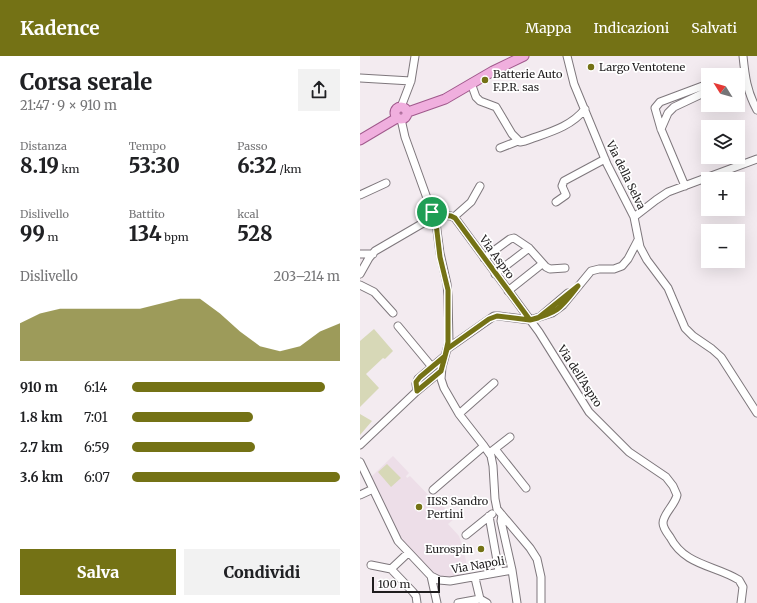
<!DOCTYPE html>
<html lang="it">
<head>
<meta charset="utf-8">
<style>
	body { margin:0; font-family:Merriweather,serif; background:#f2f2f2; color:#202124; height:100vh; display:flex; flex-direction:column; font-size:15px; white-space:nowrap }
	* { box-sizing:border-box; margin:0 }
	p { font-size:13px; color:#757577 }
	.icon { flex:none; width:22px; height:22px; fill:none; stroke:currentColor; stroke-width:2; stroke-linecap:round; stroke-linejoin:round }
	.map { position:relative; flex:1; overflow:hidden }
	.drawer { display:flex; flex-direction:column; background:#fff; width:360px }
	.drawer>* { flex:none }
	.needle { width:26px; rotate:307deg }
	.buttons { position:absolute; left:341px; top:12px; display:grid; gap:8px }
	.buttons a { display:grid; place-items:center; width:44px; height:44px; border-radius:0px; background:#fff; box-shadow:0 4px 16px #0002; font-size:20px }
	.scale { position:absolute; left:12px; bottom:10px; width:68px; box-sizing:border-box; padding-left:4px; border:2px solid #1f1d1e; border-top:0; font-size:11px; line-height:14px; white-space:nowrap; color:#1f1d1e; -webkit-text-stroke:3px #fff; paint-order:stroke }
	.pin { position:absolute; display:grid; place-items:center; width:34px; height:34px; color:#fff; margin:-17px; border:2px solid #fff; border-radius:50%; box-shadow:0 1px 4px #0007 }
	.round { display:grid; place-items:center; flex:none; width:42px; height:42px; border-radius:0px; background:#f2f2f2 }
	.overview { display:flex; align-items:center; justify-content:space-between; height:68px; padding:0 20px }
	h1 { font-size:22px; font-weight:800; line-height:30px }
	.metrics { display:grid; grid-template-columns:repeat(3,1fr); gap:6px; height:68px; padding:4px 20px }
	.metrics div { display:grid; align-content:center }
	.metrics b { font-size:20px; font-weight:800 }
	.metrics small { font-size:11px; font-weight:400 }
	.metrics p { font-size:11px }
	.chart { height:112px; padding:8px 20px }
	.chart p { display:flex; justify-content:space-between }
	.chart svg { width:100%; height:72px; margin-top:4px; fill:#747215; opacity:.7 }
	.primary-button { display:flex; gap:8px; margin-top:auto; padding:8px 20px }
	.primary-button a { flex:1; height:46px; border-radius:0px; background:#747215; color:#fff; font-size:16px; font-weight:800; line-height:46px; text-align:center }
	.primary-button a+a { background:#f2f2f2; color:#202124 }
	ul { padding:0 20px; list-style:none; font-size:13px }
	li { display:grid; grid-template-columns:64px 48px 1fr; align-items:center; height:30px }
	li i { height:10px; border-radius:5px; background:#747215 }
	header { display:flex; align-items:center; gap:24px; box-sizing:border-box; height:56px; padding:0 20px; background:#747215; color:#fff }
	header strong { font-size:19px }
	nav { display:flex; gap:22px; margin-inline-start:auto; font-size:14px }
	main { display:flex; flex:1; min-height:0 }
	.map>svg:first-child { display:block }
	.built { fill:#eddee8 }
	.green { fill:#d7d8b7 }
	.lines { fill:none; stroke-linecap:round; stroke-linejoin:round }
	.minor-casing { stroke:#7e777c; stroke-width:9 }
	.major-casing { stroke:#a0598c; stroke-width:11 }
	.minor { stroke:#fff; stroke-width:7 }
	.major { stroke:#f0afde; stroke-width:9 }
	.route-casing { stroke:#fff; stroke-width:8 }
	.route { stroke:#747215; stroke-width:5 }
	.poi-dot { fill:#747215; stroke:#fff; stroke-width:1.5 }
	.labels { text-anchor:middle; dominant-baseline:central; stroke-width:3.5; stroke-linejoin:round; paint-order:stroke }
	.poi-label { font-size:11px; fill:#1f1d1e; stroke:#fff; text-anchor:start }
	.street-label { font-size:11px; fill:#1f1d1e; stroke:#fff }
</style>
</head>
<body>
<header>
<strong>Kadence</strong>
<nav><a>Mappa</a><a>Indicazioni</a><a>Salvati</a></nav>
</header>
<main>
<section class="drawer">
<div class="overview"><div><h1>Corsa serale</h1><p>21:47 · 9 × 910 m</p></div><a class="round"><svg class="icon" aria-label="share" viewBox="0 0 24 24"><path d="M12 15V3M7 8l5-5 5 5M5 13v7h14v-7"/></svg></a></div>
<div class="metrics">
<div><p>Distanza</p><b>8.19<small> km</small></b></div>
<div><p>Tempo</p><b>53:30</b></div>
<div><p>Passo</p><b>6:32<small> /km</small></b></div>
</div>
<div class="metrics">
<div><p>Dislivello</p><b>99<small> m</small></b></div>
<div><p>Battito</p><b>134<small> bpm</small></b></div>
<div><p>kcal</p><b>528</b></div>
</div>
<div class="chart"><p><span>Dislivello</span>203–214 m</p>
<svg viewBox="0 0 160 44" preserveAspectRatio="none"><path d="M0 44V21L10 15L20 12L30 12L40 12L50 12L60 12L70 9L80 6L90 6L100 15L110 26L120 35L130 38L140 35L150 26L160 21V44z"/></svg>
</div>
<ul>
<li><b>910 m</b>6:14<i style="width:93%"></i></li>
<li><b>1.8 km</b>7:01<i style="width:58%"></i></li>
<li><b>2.7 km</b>6:59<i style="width:59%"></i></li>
<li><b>3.6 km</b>6:07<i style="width:100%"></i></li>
</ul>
<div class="primary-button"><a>Salva</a><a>Condividi</a></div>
</section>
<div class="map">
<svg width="397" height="547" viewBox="0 0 397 547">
	<rect width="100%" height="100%" fill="#f3ebf0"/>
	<path class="built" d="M33,400L49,417L46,420L47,422L50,420L76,447L78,445L95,462L88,468L99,480L103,492L109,518L88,522L80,521L73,518L41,483L11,421Z"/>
	<path class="green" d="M14,273L33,295L25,303L23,302L6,318L19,332L0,351V285Z
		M0,358L12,365L0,379Z
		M27,408L41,422L31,431L18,416Z"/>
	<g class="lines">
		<g class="minor-casing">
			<path id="minor" d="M207,0L214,28L247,108L274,161L280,191L287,204L308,232L325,272L333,280L352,293L361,301L397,357
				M383,0C385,20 387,36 397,54
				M0,22L51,25
				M111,27L116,41L120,45L136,51L152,78L160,86L165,85C186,77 210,72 225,53
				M41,51L51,25L55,0
				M41,63L45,81L72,156
				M301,73L308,57L314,51L348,35
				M140,92L158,85
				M325,130L301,73L295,52L300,46L348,28
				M0,139L26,127
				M196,146L206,139L202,130L204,125L245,103
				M82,159L91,160L95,162L179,276L229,356L269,396L306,421L313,430L317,439C315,449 303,458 303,467C303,472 307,477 310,481C325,510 355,509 379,524L383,531L381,547
				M94,161L111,146L120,130
				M274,161L296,144L308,136L397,103
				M76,167L80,197L87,228L88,240L89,286L82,311L81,323L84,332L99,358L124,390L131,400L133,410L135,443L137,453L170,492L177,503L181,521V547
				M0,198H13
				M124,202L150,183L154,182L169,192L186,211L190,213L205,212
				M0,218L9,202L15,195L70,163
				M135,218L169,192
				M0,229L14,236L33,257
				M148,235L182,208
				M181,260L208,237
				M38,270L72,311
				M87,293L134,260H139L170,264L192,257L203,249L231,215L239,213H254L262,210L268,203L278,184
				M57,335L56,328L58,323L85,300
				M99,358L134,327
				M0,389L57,335L81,315
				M135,393L166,432
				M132,395L150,381
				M0,406L38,485L71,520L79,524L90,525L152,514
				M73,434L124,390
				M0,439L13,433
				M142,459L141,465L152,514L157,547
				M129,460L139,516
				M106,479L132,458
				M11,509L31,513L53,536L56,540L57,547
				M31,513L48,497
				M71,520L77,547
				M115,522L120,543
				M98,547L120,543L127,547"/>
		</g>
		<g class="major-casing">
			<path id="major" d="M35 57a6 6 0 1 1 12 0a6 6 0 1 1-12 0Z
				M48,56L85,43L133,15L164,0
				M0,84L37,62"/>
		</g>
		<use href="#minor" class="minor"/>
		<use href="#major" class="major"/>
	</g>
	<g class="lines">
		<g class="route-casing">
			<path id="route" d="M72,156C68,161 70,166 76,167L80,201L88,234V286L85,300L60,321L56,326L57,335L81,315L87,293L129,263L137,260L170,264L178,262L218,230C200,253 199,256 170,264L95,162L91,160L82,159L78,156H72"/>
		</g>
		<use href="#route" class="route"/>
	</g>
	<g class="poi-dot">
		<circle cx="231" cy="11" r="4"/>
		<circle cx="125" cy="24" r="4"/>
		<circle cx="59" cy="451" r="4"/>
		<circle cx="121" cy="493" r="4"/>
	</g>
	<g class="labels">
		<g class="poi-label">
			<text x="239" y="11">Largo Ventotene</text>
			<text x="133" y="18">Batterie Auto<tspan x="133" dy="13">F.P.R. sas</tspan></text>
			<text x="67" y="445">IISS Sandro<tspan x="67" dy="13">Pertini</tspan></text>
			<text x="113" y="493" text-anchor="end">Eurospin</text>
		</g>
		<g class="street-label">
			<text transform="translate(266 119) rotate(64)">Via della Selva</text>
			<text transform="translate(137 201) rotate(54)">Via Aspro</text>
			<text transform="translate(220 320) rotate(57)">Via dell'Aspro</text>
			<text transform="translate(118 509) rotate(-10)">Via Napoli</text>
		</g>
	</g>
</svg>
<div class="buttons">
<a><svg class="needle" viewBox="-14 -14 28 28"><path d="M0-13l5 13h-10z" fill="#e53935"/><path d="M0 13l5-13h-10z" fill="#757577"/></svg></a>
<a><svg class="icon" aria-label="layers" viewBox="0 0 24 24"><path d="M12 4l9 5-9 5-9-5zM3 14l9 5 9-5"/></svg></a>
<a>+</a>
<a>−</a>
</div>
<div class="scale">100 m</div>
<div class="pin" style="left:72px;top:156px;background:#1e9e55"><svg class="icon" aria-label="arrive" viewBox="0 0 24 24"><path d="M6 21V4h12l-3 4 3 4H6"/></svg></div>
</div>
</main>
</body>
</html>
